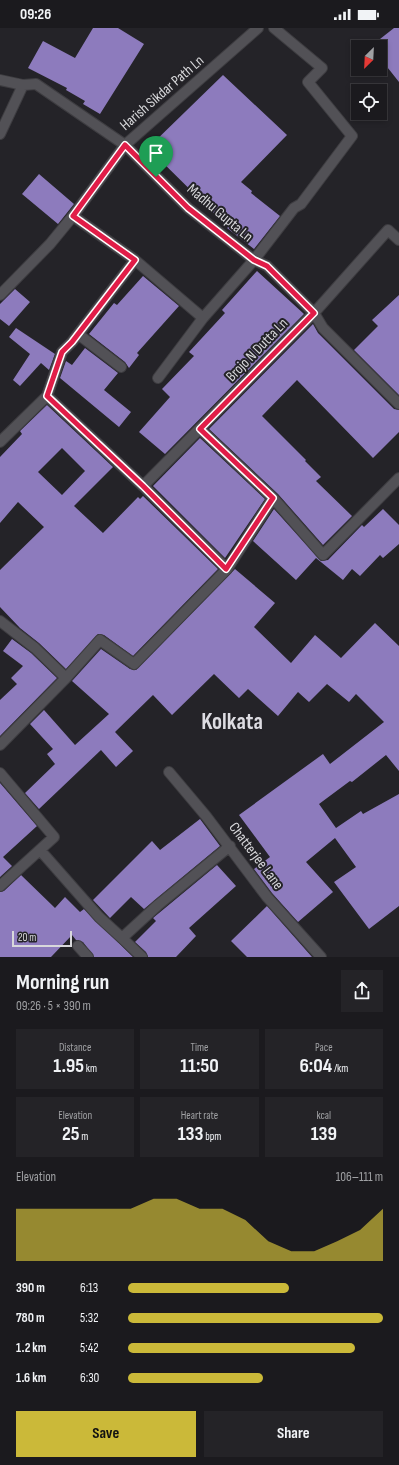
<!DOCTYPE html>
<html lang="en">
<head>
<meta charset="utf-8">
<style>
	body { margin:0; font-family:"Sofia Sans Condensed",sans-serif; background:#242327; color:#f1f3f6; height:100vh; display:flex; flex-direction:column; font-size:15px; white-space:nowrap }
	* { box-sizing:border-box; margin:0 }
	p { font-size:13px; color:#a0a1a4 }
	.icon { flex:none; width:22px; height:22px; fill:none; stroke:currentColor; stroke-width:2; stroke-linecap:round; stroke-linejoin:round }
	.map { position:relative; height:929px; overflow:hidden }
	.sheet { display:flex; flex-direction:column; background:#1b1a1e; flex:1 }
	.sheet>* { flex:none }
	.needle { width:26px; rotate:204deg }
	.fabs { position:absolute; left:351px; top:12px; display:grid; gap:8px }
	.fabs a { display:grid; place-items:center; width:36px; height:36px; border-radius:0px; background:#1b1a1e; box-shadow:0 2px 6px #0003,0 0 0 1px #39383c; font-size:20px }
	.scale { position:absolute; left:12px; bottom:10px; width:60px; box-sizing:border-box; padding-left:4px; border:2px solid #d8d8db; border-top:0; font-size:11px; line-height:14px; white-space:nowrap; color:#d8d8db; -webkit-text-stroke:3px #242328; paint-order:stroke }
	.pin { position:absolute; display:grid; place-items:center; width:34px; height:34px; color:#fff; margin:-41px -17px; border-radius:50% 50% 50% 0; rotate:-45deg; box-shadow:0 0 4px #0007 }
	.pin .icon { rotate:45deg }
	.round { display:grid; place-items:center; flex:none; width:42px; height:42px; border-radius:0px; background:#242327 }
	.head { display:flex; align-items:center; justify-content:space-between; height:68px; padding:0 16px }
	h1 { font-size:22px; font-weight:700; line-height:30px }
	.figures { display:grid; grid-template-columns:repeat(3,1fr); gap:6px; height:68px; padding:4px 16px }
	.figures div { display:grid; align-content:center; border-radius:0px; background:#242327; text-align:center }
	.figures b { font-size:20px; font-weight:700 }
	.figures small { font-size:11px; font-weight:400 }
	.figures p { font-size:11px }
	.chart { height:112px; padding:8px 16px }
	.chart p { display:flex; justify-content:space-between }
	.chart svg { width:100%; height:72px; margin-top:4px; fill:#cbb939; opacity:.7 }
	.button { display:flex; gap:8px; margin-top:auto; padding:8px 16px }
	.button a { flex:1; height:46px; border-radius:0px; background:#cbb939; color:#111; font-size:16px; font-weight:700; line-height:46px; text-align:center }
	.button a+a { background:#242327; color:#f1f3f6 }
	ul { padding:0 16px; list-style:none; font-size:13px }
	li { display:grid; grid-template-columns:64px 48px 1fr; align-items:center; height:30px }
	li i { height:10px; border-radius:5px; background:#cbb939 }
	.status { display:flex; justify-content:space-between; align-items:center; height:28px; padding:0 20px; background:#1b1a1e; direction:ltr }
	.status svg { height:11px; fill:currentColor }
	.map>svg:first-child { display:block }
	.building { fill:#8d7bbd; fill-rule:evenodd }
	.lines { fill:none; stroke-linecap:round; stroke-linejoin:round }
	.minor-casing { stroke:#3e3d41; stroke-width:12 }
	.minor { stroke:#525156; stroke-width:10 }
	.route-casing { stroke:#fff; stroke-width:8 }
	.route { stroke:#e11d48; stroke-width:5 }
	.labels { text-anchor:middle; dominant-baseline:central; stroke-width:4; stroke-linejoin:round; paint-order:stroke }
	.street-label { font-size:15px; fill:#d8d8db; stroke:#242328 }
	.town-label { font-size:23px; font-weight:bold; fill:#dddce2; stroke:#242328 }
</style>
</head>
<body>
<div class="status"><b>09:26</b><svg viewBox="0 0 49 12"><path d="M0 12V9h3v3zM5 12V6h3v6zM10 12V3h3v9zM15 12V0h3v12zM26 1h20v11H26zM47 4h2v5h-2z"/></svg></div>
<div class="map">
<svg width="399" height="929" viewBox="0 0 399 929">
	<rect width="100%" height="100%" fill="#242328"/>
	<path class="building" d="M93,0H118L144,16L100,86L83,76L85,73L66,62L67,60L28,40L43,13L75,30Z
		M394,0H399V54L380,30V11Z
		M223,47L287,107L241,154L252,163L251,165L280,188L254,221L227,200L228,199L148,120Z
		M39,146L74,176L58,196L22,166Z
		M257,243L304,286L165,426L139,404L170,369L162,361L194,328L189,324L225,285L222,282Z
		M143,248L179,278L137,325L139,327L129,340L125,334L89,306L114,275L117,277Z
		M15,261L30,274L9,298L0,291V276Z
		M399,267V367L354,322L378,298L372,292Z
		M313,296L318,305L394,381L399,382V404L373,430L297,352L262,388L306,432L305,433L321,449L316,453L352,488L323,517L278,466L209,401Z
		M16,300L55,326L49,342L41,335L20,358L13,352L30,326L9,309Z
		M85,320L118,345L104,362L131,384L119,399L60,350L66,333L72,337Z
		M47,377L113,439L74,478L103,505L138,469L140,471L143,468L218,541L133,628L104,607L98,606L66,641L39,615L20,600L0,579V542L44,499L18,474L0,495V429L22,406L20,403ZM62,420L85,443L62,467L38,444Z
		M200,410L265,471L225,530L153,458Z
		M274,481L321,533L328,532L362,497L364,499L383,481L399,497V516L383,530L380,527L360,548L352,541L343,552L316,530L296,552L253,513Z
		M235,541L275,575L254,599L291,635L315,607L341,630L375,595L399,618V743L386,727L352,754L350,753L319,776L336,800L361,783L363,786L399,766V878L369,901L334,854L356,839L335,810L306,834L333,864L298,894L272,865L254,841L270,829L239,787L323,726L330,736L384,694L356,666L349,674L327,656L309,674L298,664L278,688L248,661L239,670L214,646L172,687L153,667L115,704L133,723L116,739L101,722L39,781L25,765L55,736L47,726L53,721L30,696L44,682L75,717L109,686L72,653L101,621L130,641L136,642Z
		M12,611L31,625L57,650L0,708V672L17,656L11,650L23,638L3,623Z
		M0,755L37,798L3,829L12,838L0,849Z
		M200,791L220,818L144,881L131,869L110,890L93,872L152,813L160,822Z
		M217,837L236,858L189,900L196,908L176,929H148L146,924L135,914L156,893L153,890Z
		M21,847L55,880L65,869L80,884L84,881L133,929H94L83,914L76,912L72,907L51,929H0V864L4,863Z
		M267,878L312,929H247L231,913Z"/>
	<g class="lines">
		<g class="minor-casing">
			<path id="minor" d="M0,52L23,57L36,56L125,117L188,180L254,232L267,238L314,285L323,300L399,376
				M0,106L23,57
				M73,188L135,232L203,290
				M0,267L50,216L73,188L125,117L258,0
				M78,306L121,339
				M158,350L203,290L254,232L294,180L301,176L352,108L308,54L322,40L274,0
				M47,368L143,458L227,541
				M200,401L273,470L323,527L399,450
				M0,414L47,368L62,324L72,314L135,232
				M143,458L314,285L388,202L399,212
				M0,593L35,620L66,650
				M0,717L66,650L100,612L134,636L227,541L273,470
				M169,744L206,788L267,869L321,929
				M0,745L54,809L0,858
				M40,822L99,889L122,910L158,877L230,818
				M122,910L142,929
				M78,918L88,929"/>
		</g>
		<use href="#minor" class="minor"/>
	</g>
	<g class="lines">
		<g class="route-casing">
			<path id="route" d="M125,117L188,180L254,232L267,238L314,285L200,401L273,470L226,541L143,458L47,368L62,324L72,314L135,232L73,188Z"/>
		</g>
		<use href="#route" class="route"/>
	</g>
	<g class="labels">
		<g class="street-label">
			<text transform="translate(162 65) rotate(-41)">Harish Sikdar Path Ln</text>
			<text transform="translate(220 185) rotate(40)">Madhu Gupta Ln</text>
			<text transform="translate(257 322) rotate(-46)">Brojo N Dutta Ln</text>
			<text transform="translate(256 828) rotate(53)">Chatterjee Lane</text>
		</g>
		<g class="town-label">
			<text x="232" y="694">Kolkata</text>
		</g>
	</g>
</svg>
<div class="fabs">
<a><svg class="needle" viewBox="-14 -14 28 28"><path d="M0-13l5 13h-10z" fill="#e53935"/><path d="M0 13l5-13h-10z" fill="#a0a1a4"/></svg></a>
<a><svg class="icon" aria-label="locate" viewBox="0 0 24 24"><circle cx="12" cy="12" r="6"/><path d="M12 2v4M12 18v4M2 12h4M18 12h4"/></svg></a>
</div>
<div class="scale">20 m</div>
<div class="pin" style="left:156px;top:149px;background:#1e9e55"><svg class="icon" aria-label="arrive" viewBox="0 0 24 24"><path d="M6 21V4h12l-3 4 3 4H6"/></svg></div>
</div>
<section class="sheet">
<div class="head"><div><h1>Morning run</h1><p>09:26 · 5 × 390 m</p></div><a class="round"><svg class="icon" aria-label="share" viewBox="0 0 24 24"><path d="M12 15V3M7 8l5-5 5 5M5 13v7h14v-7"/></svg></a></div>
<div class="figures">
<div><p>Distance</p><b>1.95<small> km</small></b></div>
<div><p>Time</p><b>11:50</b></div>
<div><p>Pace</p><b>6:04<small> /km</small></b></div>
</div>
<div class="figures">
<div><p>Elevation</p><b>25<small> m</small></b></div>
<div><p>Heart rate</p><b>133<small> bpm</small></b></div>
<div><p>kcal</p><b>139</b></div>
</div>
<div class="chart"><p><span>Elevation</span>106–111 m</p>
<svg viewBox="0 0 160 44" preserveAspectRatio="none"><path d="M0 44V12L10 12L20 12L30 12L40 12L50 12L60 6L70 6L80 12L90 12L100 19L110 32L120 38L130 38L140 32L150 25L160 12V44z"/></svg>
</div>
<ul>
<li><b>390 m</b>6:13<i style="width:63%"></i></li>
<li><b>780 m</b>5:32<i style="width:100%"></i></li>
<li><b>1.2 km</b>5:42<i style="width:89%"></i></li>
<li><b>1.6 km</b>6:30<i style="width:53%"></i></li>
</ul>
<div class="button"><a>Save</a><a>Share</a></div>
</section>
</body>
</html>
